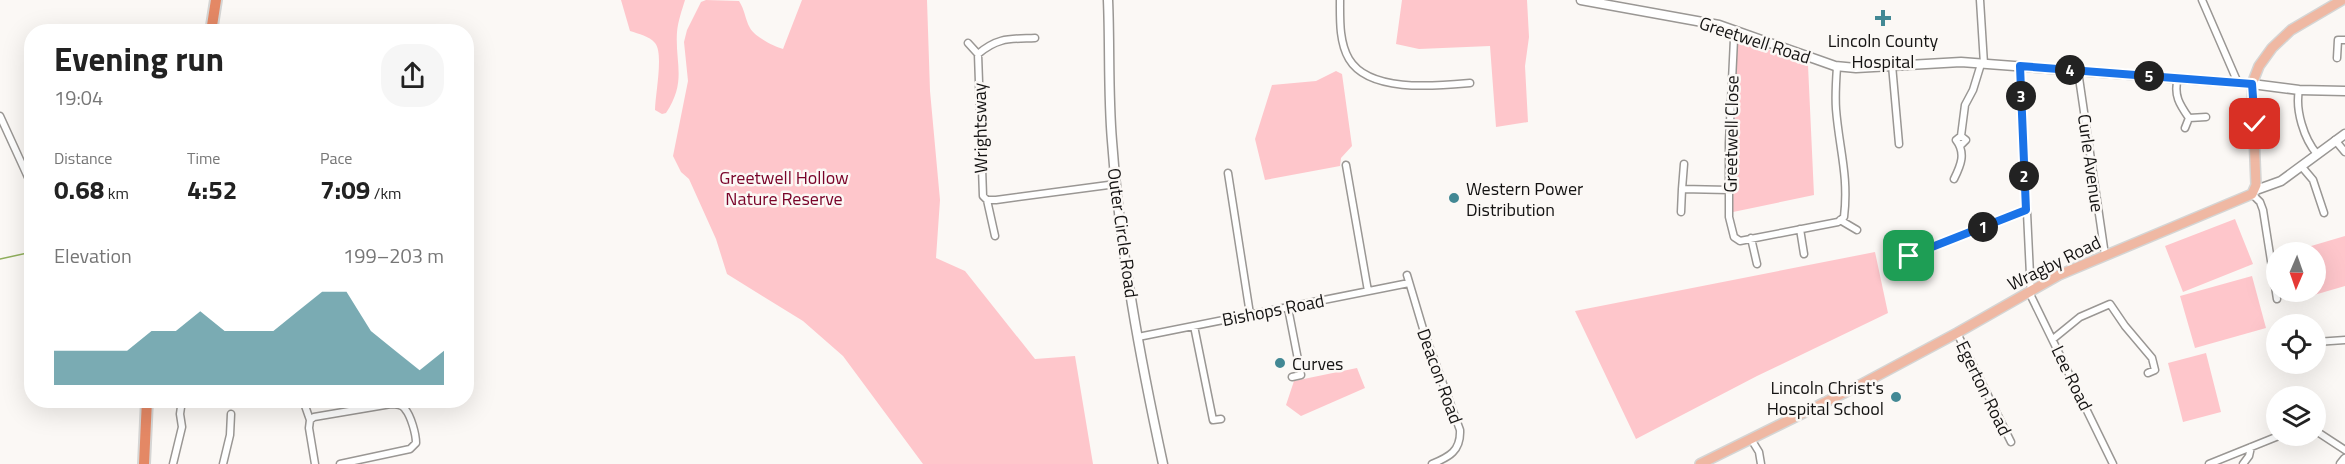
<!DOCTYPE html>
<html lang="en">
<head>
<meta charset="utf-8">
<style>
	body { margin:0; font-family:"Titillium Web",sans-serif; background:#f6f6f6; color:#222; height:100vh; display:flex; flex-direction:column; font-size:22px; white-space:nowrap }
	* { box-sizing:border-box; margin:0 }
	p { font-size:20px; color:#767676 }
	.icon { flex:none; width:33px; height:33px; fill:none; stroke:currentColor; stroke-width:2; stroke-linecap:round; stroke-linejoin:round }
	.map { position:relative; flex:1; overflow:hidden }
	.side { position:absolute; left:24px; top:24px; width:450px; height:384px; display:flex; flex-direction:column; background:#fff; border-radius:24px; box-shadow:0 6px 24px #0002 }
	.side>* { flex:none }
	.needle { width:39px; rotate:182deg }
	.buttons { position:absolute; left:2266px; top:242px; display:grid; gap:12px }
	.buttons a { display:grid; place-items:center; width:60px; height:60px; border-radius:50%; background:#fff; box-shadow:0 6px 24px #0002; font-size:30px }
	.pin { position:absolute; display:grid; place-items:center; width:51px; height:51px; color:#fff; margin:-26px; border-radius:12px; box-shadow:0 3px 9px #0006 }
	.km { position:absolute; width:30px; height:30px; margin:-15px; border-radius:50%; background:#222; color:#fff; font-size:16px; line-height:30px; text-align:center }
	.round { display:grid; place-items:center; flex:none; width:63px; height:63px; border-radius:24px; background:#f6f6f6 }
	.headline { display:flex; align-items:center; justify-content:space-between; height:102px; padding:0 30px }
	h1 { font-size:33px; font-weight:700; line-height:45px }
	.figures { display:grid; grid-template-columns:repeat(3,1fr); gap:9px; height:102px; padding:6px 30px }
	.figures div { display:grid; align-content:center }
	.figures b { font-size:26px; font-weight:700 }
	.figures small { font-size:16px; font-weight:400 }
	.figures p { font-size:16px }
	.chart { height:168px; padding:12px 30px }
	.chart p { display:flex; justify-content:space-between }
	.chart svg { width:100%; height:108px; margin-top:6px; fill:#428894; opacity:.7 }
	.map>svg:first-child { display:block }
	.green { fill:#fec6cb }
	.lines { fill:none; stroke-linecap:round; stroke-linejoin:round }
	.stream { stroke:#90af5c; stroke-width:1.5 }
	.street-casing { stroke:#9a9794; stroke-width:9 }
	.secondary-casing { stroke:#9a9794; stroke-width:11 }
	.primary-casing { stroke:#d5d5d4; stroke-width:12 }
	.highway-casing { stroke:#d5d5d4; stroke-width:14 }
	.street { stroke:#fff; stroke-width:6 }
	.secondary { stroke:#fff; stroke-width:8 }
	.primary { stroke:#efb8a3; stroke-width:9 }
	.highway { stroke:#e48865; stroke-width:10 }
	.route-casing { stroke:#fff; stroke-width:12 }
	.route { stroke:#1a73e8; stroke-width:8 }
	.poi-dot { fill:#428894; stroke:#fbf8f5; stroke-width:2 }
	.labels { text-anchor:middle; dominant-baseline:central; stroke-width:5; stroke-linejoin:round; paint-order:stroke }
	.street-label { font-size:18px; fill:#141312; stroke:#fbf8f5 }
	.poi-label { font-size:18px; fill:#141312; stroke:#fbf8f5; text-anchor:start }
	.park-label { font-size:18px; fill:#790329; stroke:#fbf8f5 }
</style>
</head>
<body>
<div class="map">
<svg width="2345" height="464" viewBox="0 0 2345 464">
	<rect width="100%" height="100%" fill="#fbf8f5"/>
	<path class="green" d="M621,0H685C682,10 678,21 677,32C675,64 687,81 666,113L662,114L655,110C655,95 664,53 655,43C649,36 639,34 630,31Z
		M706,0L739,1C745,10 745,19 750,28C754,36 774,47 783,49L802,0H927L930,91L940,200L936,258L965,271L1035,359L1075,356L1093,464H923L843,356L803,321L727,274L716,239L689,179L681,172L673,156L688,81L684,42L687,30L701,2Z
		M1402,0H1527L1529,37L1525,66L1528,122L1496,127L1490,46L1419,49L1396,44Z
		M1734,39H1742L1808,65L1814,195L1733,212Z
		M1336,71L1342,74L1352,146L1341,158L1340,166L1265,180L1255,139L1272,85L1316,81Z
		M2235,219L2253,264L2183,292L2165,246Z
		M2345,236V286L2314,295L2313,291H2316V252H2302L2301,249Z
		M1875,252L1888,313L1757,376L1636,439L1575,311Z
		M2252,276L2266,328L2195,348L2180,296Z
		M2206,353L2221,412L2183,422L2168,363Z
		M1357,368L1365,388L1301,416L1286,405L1294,381Z"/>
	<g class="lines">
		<path class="stream" d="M0,259L32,252"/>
		<g class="street-casing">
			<path id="street" d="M1340,0C1340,19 1339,42 1349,59C1369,93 1436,86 1470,83
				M1980,0L1984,64
				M2202,0L2238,83
				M1739,32L1734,39L1729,143V217L1734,237L1740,241L1838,222L1844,217C1849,176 1839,148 1836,109C1835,95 1836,81 1837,67
				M1035,38C1010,39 998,37 978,54L983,196L987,200H996L1116,184
				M968,43L978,54
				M2337,58L2338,40H2345
				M1892,65L1899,144
				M2020,66L2031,296L2113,464
				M2078,71L2105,255
				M2178,78C2173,95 2180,105 2189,118
				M2299,90C2295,110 2304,139 2317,154
				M0,116L32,186
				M2185,128L2189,118L2206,117
				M2335,140L2345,152
				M1961,145L1966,140L1961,136L1965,105L1973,90L1981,64
				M1346,165L1368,291
				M2302,167L2313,180L2324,213
				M1228,173L1250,314
				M1954,179C1961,165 1966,153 1956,140L1961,136
				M1682,189L1684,164
				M2252,194L2260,202L2263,210L2277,299
				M987,200L995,236
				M1681,212L1682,189L1729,190
				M1840,220L1857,230
				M1800,229L1804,254
				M1751,238L1757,264
				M1908,265L1909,256L2026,210
				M1407,275L1424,332L1460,430C1461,451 1449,457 1432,464
				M1288,308L1301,375L1292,377
				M1194,326L1213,420L1221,419
				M1957,333L2011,442
				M1138,337L1409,283
				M2053,339L2080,317L2110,304L2125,326L2152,358L2155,370L2148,373
				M2316,342L2345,340
				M303,400L310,420
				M2316,431L2345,450
				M1751,439L1759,452L1761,464
				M173,464L182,427L180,414L182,400
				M223,464L230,435L231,414
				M315,464L309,428L310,420L314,417L391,404C396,404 402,404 405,409C411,416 416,434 416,443L410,449L340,464
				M2209,464L2281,435
				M2243,464L2249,456L2251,447"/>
		</g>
		<g class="secondary-casing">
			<path id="secondary" d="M1108,0C1110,47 1108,94 1112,141C1120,250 1140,358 1163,464
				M1581,0L1719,25L1835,66L1856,68L1961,62L2252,84L2299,90L2345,91
				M2256,190L2281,181L2345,134
				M2341,464L2345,459"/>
		</g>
		<g class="primary-casing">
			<path id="primary" d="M1700,464L1860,385L1957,333L2059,275L2252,194L2256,185L2252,84L2259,66L2272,48L2291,30L2342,0"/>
		</g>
		<g class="highway-casing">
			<path id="highway" d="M211,32L216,0
				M144,464L147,400"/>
		</g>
		<use href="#street" class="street"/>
		<use href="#secondary" class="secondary"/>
		<use href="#primary" class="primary"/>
		<use href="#highway" class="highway"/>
	</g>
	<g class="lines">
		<g class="route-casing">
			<path id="route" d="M1909,256L2026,210L2020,66L2252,84L2255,124"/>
		</g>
		<use href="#route" class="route"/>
	</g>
	<g class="poi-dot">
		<path d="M1880 9h6v6h6v6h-6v6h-6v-6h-6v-6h6z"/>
		<circle cx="1454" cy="198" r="6"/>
		<circle cx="1280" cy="363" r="6"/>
		<circle cx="1896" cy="397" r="6"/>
	</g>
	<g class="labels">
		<g class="street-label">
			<text transform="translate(1755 40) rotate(18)">Greetwell Road</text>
			<text transform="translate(980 128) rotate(-91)">Wrightsway</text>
			<text transform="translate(1731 134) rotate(-89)">Greetwell Close</text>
			<text transform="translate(2091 163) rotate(82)">Curle Avenue</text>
			<text transform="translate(1123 233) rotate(82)">Outer Circle Road</text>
			<text transform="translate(2054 263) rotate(-26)">Wragby Road</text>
			<text transform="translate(1273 310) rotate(-11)">Bishops Road</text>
			<text transform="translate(1440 376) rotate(70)">Deacon Road</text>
			<text transform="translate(2072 378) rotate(64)">Lee Road</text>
			<text transform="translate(1984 388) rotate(64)">Egerton Road</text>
		</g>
		<g class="poi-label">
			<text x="1883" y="40" text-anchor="middle">Lincoln County<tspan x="1883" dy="21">Hospital</tspan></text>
			<text x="1466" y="188">Western Power<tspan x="1466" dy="21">Distribution</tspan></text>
			<text x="1292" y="363">Curves</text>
			<text x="1884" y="387" text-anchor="end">Lincoln Christ's<tspan x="1884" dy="21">Hospital School</tspan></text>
		</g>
		<g class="park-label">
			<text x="784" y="177">Greetwell Hollow<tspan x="784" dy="21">Nature Reserve</tspan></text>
		</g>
	</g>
</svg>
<div class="buttons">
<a><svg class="needle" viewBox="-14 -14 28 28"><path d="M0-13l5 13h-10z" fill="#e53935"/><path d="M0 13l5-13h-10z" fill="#767676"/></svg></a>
<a><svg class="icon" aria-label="locate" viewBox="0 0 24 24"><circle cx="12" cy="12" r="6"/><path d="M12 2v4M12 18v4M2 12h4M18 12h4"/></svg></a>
<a><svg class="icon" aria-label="layers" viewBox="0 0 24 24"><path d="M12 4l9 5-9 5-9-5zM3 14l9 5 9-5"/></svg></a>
</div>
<div class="pin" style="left:1909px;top:256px;background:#1e9e55"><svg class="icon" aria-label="arrive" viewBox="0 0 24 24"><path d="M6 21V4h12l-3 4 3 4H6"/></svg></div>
<div class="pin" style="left:2255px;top:124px;background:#d93025"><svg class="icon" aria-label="check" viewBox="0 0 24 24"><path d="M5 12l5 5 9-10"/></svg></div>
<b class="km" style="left:1983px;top:227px">1</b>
<b class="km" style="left:2024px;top:176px">2</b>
<b class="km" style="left:2021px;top:96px">3</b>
<b class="km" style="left:2070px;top:70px">4</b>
<b class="km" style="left:2149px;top:76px">5</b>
<section class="side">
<div class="headline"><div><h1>Evening run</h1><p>19:04</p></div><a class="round"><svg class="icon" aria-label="share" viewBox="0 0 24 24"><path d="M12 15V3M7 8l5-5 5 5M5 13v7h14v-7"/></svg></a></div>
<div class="figures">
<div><p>Distance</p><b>0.68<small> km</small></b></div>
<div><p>Time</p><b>4:52</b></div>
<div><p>Pace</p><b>7:09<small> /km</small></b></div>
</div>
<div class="chart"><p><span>Elevation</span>199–203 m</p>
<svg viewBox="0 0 160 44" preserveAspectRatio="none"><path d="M0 44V30L10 30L20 30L30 30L40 22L50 22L60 14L70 22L80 22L90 22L100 14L110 6L120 6L130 22L140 30L150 38L160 30V44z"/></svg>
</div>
</section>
</div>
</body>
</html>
